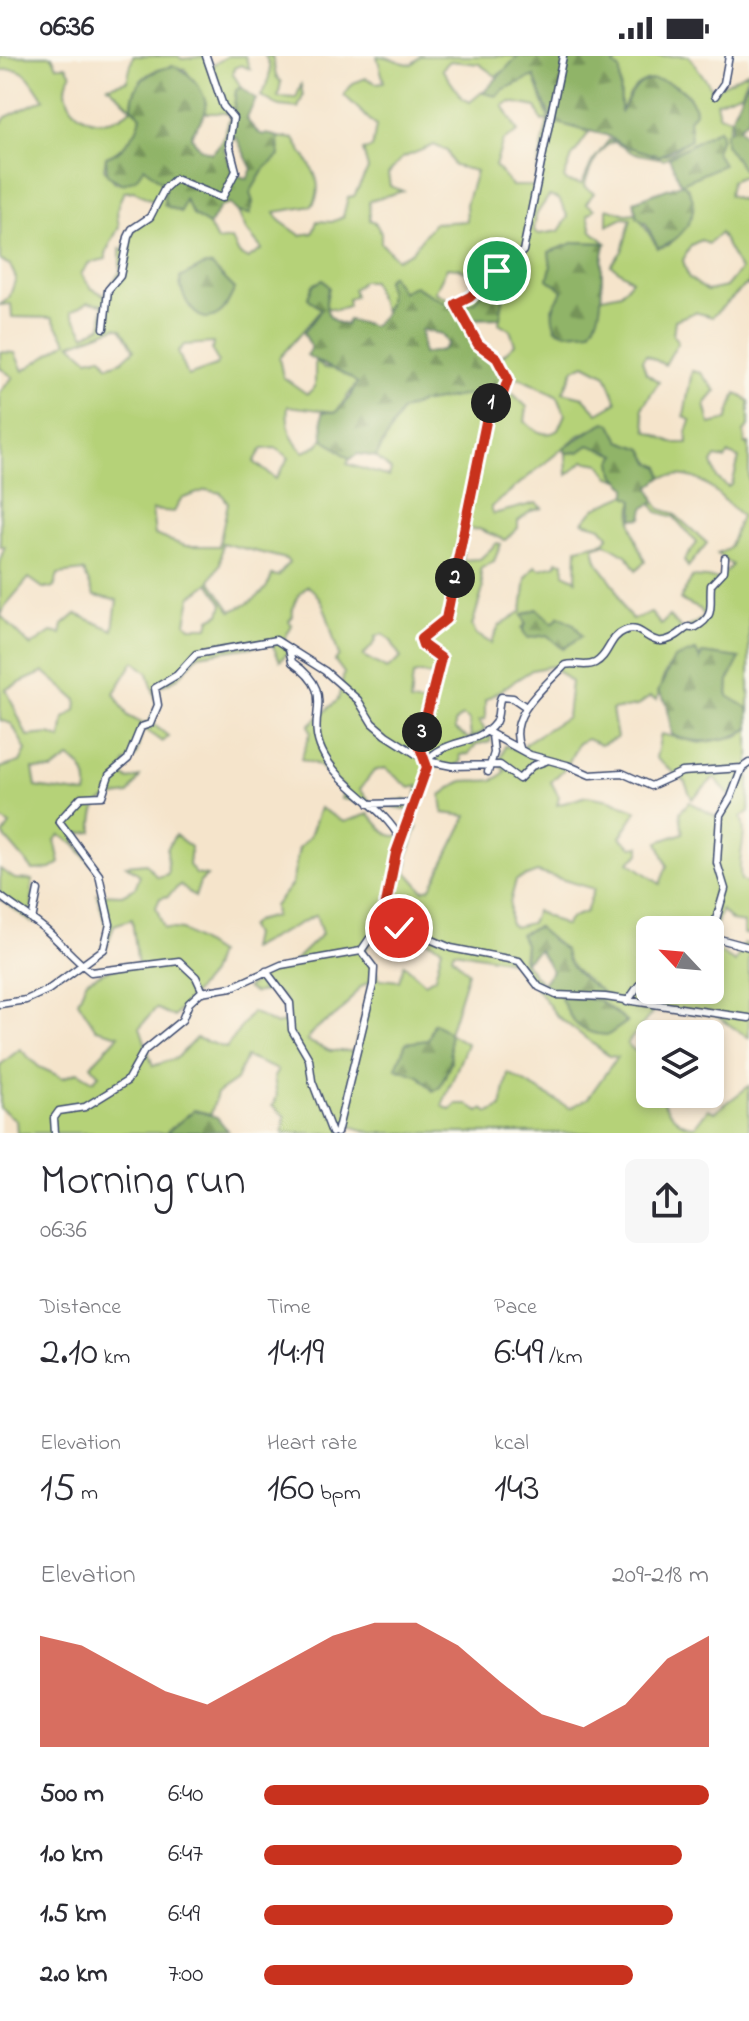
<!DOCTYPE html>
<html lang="en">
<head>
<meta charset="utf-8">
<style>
	body { margin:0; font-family:"Indie Flower",sans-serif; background:#f7f7f7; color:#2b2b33; height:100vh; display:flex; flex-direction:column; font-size:30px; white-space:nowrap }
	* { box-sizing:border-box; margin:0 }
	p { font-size:26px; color:#7c7c81 }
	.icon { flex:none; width:44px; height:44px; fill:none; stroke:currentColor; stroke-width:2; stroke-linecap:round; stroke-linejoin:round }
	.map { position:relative; height:1077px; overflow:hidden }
	.drawer { display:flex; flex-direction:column; background:#fff; flex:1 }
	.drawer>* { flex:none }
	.needle { width:52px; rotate:296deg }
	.fabs { position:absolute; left:636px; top:860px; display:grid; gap:16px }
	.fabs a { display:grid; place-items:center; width:88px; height:88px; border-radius:12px; background:#fff; box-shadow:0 4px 12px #0003; font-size:40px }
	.pin { position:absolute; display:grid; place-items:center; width:68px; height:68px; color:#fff; margin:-34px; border:4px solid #fff; border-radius:50%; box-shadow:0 2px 8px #0007 }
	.km { position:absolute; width:40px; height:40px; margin:-20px; border-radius:50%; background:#222; color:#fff; font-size:22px; line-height:40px; text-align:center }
	.round { display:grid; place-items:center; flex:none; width:84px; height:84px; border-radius:12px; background:#f7f7f7 }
	.head { display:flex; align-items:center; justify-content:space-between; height:136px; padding:0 40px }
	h1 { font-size:44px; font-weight:600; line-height:60px }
	.metrics { display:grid; grid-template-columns:repeat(3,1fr); gap:12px; height:136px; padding:8px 40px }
	.metrics div { display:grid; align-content:center }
	.metrics b { font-size:40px; font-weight:600 }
	.metrics small { font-size:22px; font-weight:400 }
	.metrics p { font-size:22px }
	.chart { height:224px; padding:16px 40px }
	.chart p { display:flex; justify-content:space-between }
	.chart svg { width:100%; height:144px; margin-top:8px; fill:#c8321e; opacity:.7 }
	ul { padding:0 40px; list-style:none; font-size:26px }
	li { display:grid; grid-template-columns:128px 96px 1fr; align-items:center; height:60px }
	li i { height:20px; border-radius:10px; background:#c8321e }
	.status { display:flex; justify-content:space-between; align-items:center; height:56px; padding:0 40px; background:#fff; direction:ltr }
	.status svg { height:22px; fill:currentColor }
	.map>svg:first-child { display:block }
	.green { fill:#b5d278; stroke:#68806b; stroke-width:2; fill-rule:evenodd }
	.forest { fill:url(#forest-firs); stroke:#567263; stroke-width:2; fill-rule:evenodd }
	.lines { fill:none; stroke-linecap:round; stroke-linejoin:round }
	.minor-casing { stroke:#3c4a6e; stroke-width:9 }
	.minor { stroke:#fff; stroke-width:6 }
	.route-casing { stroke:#fff; stroke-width:16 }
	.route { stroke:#c8321e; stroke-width:10 }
</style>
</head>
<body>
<div class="status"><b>06:36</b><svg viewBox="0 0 49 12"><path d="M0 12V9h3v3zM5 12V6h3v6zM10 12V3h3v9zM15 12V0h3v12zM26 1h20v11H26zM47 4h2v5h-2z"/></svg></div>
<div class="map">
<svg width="749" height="1077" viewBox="0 0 749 1077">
	<defs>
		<pattern id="forest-firs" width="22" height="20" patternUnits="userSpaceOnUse" patternTransform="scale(2)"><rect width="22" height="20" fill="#90b468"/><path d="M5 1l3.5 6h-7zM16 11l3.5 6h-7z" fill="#759359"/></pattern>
	</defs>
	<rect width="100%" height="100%" fill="#fbf7ec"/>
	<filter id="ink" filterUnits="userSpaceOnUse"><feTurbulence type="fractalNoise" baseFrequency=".0125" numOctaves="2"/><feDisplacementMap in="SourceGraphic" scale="16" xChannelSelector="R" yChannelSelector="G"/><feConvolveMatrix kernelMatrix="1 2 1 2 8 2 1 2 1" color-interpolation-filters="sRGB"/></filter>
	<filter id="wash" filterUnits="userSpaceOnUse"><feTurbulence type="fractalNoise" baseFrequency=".006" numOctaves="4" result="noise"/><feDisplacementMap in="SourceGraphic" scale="32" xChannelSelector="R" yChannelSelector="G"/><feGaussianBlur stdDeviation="1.8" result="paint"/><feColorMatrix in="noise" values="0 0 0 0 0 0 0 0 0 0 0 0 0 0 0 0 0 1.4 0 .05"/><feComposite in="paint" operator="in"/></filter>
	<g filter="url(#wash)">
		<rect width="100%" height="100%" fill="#f5e4cb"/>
		<path class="green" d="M0,0H52L57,10H66L71,18C51,49 97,86 132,52L108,30L127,25L133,0H178L182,3L207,0L211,10L228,0H245L250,13L241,9L234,12L233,18L241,31L236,34L234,51L226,57H205L206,46L185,13C157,7 132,21 132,51L141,60C139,76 121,97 106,101L104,113L116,127C131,129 137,122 144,110L165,129L164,149L181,156L185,143L190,147L193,159L209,169L217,185L232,183L239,198L248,203L262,193L246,174L238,156L250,157L253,146L249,138L264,113L278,100V81L294,83C305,104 329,125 312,150L275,156L280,165L300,179L313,177L317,165L332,166L343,161L348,141L354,140L368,113L363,94L372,92L376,70L344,39L353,27L366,22L376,27L384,26L377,0C392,0 399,8 412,8L420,0H518L509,12L496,20L479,8L450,5L442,13L462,42L470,46L482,36L496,40L504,33L534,20L549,64L589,76L572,101L564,122L568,126L582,128L592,106L609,84L659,100L672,96L690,83L689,64L695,56C694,34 659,15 639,29C630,35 626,47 621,56L620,14L614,9L621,0H689L713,34L749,15L742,36L716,46L719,59L731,62L725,88L749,122V127L743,120L731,125L729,139L749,147V230L747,228L712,261L695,256L675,264L673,279L678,286L665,309L646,299L642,304L646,317L659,326L642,352L647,375L674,387H688L687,376L691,365L684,360L692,315L701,317L716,335L705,348L710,368L727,364L736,337L749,345V370L744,376L745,388H749V655L728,641L729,623L739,602L703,597L700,605L695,595C666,605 664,616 657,644L650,641L637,650L612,654L617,682L601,689L587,683L578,687L567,710L551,726L559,741L557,749L587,740L610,744L637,755L620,781L632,791L640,790V797L629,806L660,828L667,810L658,786L683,777L680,756L689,746L717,761L730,740L714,722L692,743L685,726L656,702L661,678L700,687L739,680L749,672V756L741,761C749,782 736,799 741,824L749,829V879L744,878V867L732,865L721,854L714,878H710V874H650V934H658L653,942L659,948L674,934H710V890L735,906L744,887L749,889V982L715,959L655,953L627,988L650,1008V1038H662L660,1041C668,1055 677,1070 695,1070L708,1053L715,1056L749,1030V1077H372L344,1068L341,1077H283L285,1060L272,1049L277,1040L274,1021L278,1014L246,1001L236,1024L217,1037L211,1058L194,1054L166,1077H17L16,1064L0,1052V1009L20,993L39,1011L63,1022L78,1016L93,1025L99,1019L91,1009L119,979L96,973L78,945L87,924L110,913L138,910L132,863L114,869L105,895L101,894L107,874L97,838L122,839L135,832L140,819L126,809L146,807L157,821L168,818L167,793L175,779L191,791L189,809L196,818L207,820L200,826L195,841L180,829L168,840L160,842L156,851L164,872L182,874L217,897L210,918L174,961L156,952L140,971L153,1010L177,1002L196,982L226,992L252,956L276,969L288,965C289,941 278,930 254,937L247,932L264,918L289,910L322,878L316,859L250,893L253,879L249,871L255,865L275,860L274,850L292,828L299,792L310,780L320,752L344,766L369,758C389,780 389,787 417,772L408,798L407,816L423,834L431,832L467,760L443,757L441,739C447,735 456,727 463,725C479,722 493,731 505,715L499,708L505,690L521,694L527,686L567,661L571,626L552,610L532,614L485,644V663L479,665L485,674L471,682L469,664L462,660L455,666V674L471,684L486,677L491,681L490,686L477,688L469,698L460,699L461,706L455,710L433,711C424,724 422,745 411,754L341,743L344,731L318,709L301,703L311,676L309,669L338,644L344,617L335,605L339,599C330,578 329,545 308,530C298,538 291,547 293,560L289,565L292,569L284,584L293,591L280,605L272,588L198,599L178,622L157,632L160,648L152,667L168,680L162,686L143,672L136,700L125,707L123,719L129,724L140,721L129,738C103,742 92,743 93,776L78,778L75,785L91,804L90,807L74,788L60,779L55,784L60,807L51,813L33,814L3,779L10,769L0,763V712L20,706L26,694L12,668L0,664V504L5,490H0V336L13,321L0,312V296L15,297L23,315L67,286L52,262L12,261L11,248L0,249L9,242L16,222L10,209L0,204V69L6,61L44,43C31,27 27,7 0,15ZM511,46L536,51L542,65L548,64L534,130H512L495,110L503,85L518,76L503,49ZM719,73L721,80L716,96L723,109L681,127L689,133L692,161L669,189L658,192L636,157L626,158L607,152V170L623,162L631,163L622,195L611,209L632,224L621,237L602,241L590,275L566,277L556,273L552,252L564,235L548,223L551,211L549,196L576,186L606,187L592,175L588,159L595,153L586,147L594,137L584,131C588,117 599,89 614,86L633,97L664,103ZM434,89L447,95L454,110L476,115L466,148L467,165L434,167L411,196L397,203L381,187V177L375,166L370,164L369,145L403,135L390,130L388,118L402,102ZM134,135L155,146L149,160L128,178L123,194L120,193V216L104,239L91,232L81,218L89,207L106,203V196L119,171C116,157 116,150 124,136ZM549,140L559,143L568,161L559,175L539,178L534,175L536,159ZM720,177L740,214L726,231L707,235L688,221L683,204L691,189L701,184L708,188ZM205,209L212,211L235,233C231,239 227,251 221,256C199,275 179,239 180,222ZM447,211L458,212L483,225L471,239L455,247L435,236ZM391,220L402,236L414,230C433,242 449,245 463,264L470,263L465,248L474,246L491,226L505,227L499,267L510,274L515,288L501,301V308L511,323L520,322L558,341L565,358L558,374C547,382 533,375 525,365L527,351L510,335L492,348L481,388L488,348L469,338L420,347L401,355L376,401L391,414L389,421L347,408L350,403L323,382L317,390L304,396C290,385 286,367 288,350L336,356L357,327L340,313L324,312L315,304V331L307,338L283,321L279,302L321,254L308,241L313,229L323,224L329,231L325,251L336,254L348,250V243L355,240L353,233L363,225H372L384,256L390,242L386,224ZM88,246L103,248L102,270L85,279L71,256ZM116,271L122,273L134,294L122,305L108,310L102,300L88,303L71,288ZM213,287L212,295L218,305L216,310L188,320L178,296L184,289ZM585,308L606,319L617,346L598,357L583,341L563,336L574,313ZM605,366L611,368L620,385L643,393L650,406L660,411L662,421C703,413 715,437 741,460L729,492L717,498L732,509L720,523L692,521L680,544L700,553L705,561L683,574L669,560L661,569L651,557L633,563C620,554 622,541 614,529C603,511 598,515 594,491L605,487L627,500L636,514L645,506C637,488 626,463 634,444L625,439L595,452L583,466L601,471L609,480L604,486L577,492L576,524L564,518V506L557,505L556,509L540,513L535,510L526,522L522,555L499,570L491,587L476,578L472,570L483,533L480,513L494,505L501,488L497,487L480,503L462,504L465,474L479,473L505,484L518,472V465L531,455L542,452L536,447L493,458L491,451L578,380ZM276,392L289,402L276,423L254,406L262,393ZM729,398L739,402L732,429L728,431L717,422L712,407L716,401L725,403ZM206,434L221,437L228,447L219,490H185L155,479L152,454L174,456L181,443ZM222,487L286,503L289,507L278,520L272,519C267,538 250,548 231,555L210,524L220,508ZM84,515L94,540L117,544L113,574L76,558L63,569L61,578L51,576L31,590L1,560L5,550L29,522L43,532H54L58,518ZM209,527L223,548L220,558L210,563L208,571H190L186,567L191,541ZM537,553L553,568L559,560L575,569L582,580L563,593L547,579L528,582L522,572L526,567L522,559ZM382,578L390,583L401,602L387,613L363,600L376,585L375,581ZM134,605L148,617L157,648L150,665L143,668L128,660L114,637ZM44,616L77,644L76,654L64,662L61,683L50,678L27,680L6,633ZM421,617L434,621L426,648L410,646L413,619ZM69,702C83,709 90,723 86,738L36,731L33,713L52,714ZM385,712L410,732L419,730L414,748L405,744L371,747L360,733L374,715ZM537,816L594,833L586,856L570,862L565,870L536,855L531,867L514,871L510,868V847L516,824ZM385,864L442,892L435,921L425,927L404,908L399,925L380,923L364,896ZM537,871L565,895C567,915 592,926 605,939C561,944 546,940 523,903L525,888L521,878ZM454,895L517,906L557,960L609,1000L617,1001L588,1042L570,1052L508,1017L501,1051L489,1057L483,1053L479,1056L467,1048H457L451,1054L442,1050L467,988L449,977L468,916L452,900ZM370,926L354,995H330L307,985C312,970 327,968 339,957C350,947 356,930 370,926ZM561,941L599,944L627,966L608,979C580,978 570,966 561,941ZM434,967L449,977L451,1006L440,1031L433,1034L419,1020L396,1012L406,987L428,984Z
			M265,0H272L276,20L281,26L278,41L296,42L301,29L303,40L298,52L279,50L261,40C268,26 274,15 265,0Z
			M589,389L618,399L614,417L619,424L610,421L600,408L584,405L567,419L566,397L579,396Z
			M655,445L660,453L673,457L707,487L688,511L684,504L697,487L674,461L657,456L652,449Z
			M0,813L15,823L32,824V867L0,842Z"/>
		<path class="forest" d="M518,0H621L614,9L620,14L621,55C627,47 631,34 640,28C660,15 694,35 695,56L689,64L691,83L659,100L624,90L606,79L552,66L534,20L504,33L496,40L483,37Z
			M173,10C190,14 212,41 204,59C200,68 194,71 191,81L201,93L211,97C222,90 227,73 230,60L226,57L234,51L236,34L241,31L256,43L246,63C267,88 257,73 278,81L279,100L264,113L250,137L253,146L250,158L238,156L229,148L220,151L209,169L193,159L185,143L181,156L164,149L165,129L144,111L136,123L123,128L107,119L106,101C121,97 139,76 141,60L132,51C133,25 149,15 173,10ZM236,81L252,113L247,123L233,117L224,91Z
			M749,23V62L739,71L749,85V122L725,88V77L731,73L733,57Z
			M719,73L721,80L716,96L723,109L682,127C708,147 685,185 658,192L646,168L637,162L634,145L681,128L669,101Z
			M576,186L606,187C596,214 610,251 590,275L566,277L556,273C549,257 553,249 563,235L548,223L551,211L549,196Z
			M205,209L212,210L235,233C231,239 227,251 221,256C198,276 180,240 180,222Z
			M391,219L402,236L414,230L455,252L477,284L501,301V308L511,323L510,335L488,349L468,339L420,347L401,355L376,401L358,398L350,403L323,382L322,356H336L350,341L357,327C340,312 326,313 307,299L311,291L304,277L321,254L308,242L313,229L323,224L329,231C323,249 325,266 346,269L348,264L372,270C389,260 391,241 386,224ZM421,274L442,278L448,288L442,294L423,298Z
			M491,226L506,227L500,262L470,263L464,248L475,246Z
			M605,366L611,368L620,385L643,393L650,406L660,411L662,421L650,431L655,445L644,452L642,462L633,463L634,444L627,440V431L614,418L612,405L617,399L589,389L579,396L566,397L563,392Z
			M537,553L553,567L559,560L575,569L582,580L563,593L547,579L528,582L523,575L526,567L522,559Z
			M696,595L700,604L702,597L740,602L729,623L728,640L748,652L749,672C729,687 693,689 672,679L667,647L658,636L674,602Z
			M537,871L565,895C567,915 592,927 606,939L557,937L541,930L552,915L539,894L524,906L525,888L520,878Z
			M560,940L599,944L627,966L608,979C579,978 571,966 560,940Z
			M434,967L449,977L451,1006L440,1031L433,1035L419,1020L396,1012L406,987L428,984Z
			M194,1054L217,1061L228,1075L166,1077Z"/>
	</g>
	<g filter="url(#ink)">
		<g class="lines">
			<g class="minor-casing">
				<path id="minor" d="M715,40L724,27L729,0
					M104,272L108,234L120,220L128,181L132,173L150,161L165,132L175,123L222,142L236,115L229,88L233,62L223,50L206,0
					M289,593L292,606C340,640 304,657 322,695C338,730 383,749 400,783
					M486,675L530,699L567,709L590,719L622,717L651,730L682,716L742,712L749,707
					M520,692C506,659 546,630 565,609C575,606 585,612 595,607C609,600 609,581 624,575C647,565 649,603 684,574C693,567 686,575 696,571C716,560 709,549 711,529L724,515L725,502
					M427,705C445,682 478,690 495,667C500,659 497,649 501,641L513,642L526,651
					M488,716L494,697L492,679
					M369,748L405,747L414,752
					M0,840C15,852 32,862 46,874C62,888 75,904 91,916L179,905L196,921L203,936
					M383,863L451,892L519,905L539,931L556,939L605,941L749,962
					M32,864L38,834
					M712,881L749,891
					M710,884L725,833L717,807L720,759L731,741L742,712
					M266,915L290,947L292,974L309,1003L312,1025L332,1077
					M627,946L639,929L650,925
					M0,948L26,944L48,934L104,893L110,868L99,819L59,765L81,741L102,740L109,719L128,703L141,671L150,668L158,649L155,632L177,619L196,598L276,584L325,615L358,644L372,667L386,679L427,705L452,710L500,709L519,723L532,710L546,705
					M55,1077L54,1062L59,1055L85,1051L127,1025L144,995L182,964L189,947L201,936L232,931L281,909L361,895
					M337,1077L373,929L374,912L361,895L383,863L396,797L426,714L427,705L419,689L441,602L423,589L421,583L446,563L490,348L503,338L508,323L497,302L478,288L456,248L470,241L523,195L563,0"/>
			</g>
			<use href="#minor" class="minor"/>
		</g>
	</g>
	<g class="lines" filter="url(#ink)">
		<g class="route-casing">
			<path id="route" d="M399,872L383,863L396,797L427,711L419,689L441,602L423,589L421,583L446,563L489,351L503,338L508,323L497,302L478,288L456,248L470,241L497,215"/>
		</g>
		<use href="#route" class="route"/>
	</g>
</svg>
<div class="fabs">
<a><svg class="needle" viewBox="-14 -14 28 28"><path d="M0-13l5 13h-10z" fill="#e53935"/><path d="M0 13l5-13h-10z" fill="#7c7c81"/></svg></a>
<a><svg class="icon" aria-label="layers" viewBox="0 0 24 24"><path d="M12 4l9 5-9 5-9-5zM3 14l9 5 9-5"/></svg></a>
</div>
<div class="pin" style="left:497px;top:215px;background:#1e9e55"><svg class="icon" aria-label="arrive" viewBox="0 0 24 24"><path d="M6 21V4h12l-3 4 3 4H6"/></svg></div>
<div class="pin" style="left:399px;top:872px;background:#d93025"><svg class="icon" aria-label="check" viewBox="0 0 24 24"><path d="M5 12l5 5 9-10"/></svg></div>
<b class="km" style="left:491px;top:347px">1</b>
<b class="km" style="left:455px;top:522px">2</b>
<b class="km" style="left:422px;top:676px">3</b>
</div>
<section class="drawer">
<div class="head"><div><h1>Morning run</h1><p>06:36</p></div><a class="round"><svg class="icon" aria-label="share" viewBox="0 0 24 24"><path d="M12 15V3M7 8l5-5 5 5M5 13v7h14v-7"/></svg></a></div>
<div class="metrics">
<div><p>Distance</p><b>2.10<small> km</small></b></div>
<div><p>Time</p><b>14:19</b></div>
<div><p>Pace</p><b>6:49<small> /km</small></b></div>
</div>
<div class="metrics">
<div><p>Elevation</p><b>15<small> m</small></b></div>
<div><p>Heart rate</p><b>160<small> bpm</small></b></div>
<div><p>kcal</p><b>143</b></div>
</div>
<div class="chart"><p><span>Elevation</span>209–218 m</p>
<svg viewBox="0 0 160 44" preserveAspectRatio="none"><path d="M0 44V10L10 13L20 20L30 27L40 31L50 24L60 17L70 10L80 6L90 6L100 13L110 24L120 34L130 38L140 31L150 17L160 10V44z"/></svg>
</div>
<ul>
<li><b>500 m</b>6:40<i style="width:100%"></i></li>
<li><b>1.0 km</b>6:47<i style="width:94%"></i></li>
<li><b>1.5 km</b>6:49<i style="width:92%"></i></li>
<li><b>2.0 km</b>7:00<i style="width:83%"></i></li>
</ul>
</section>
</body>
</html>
